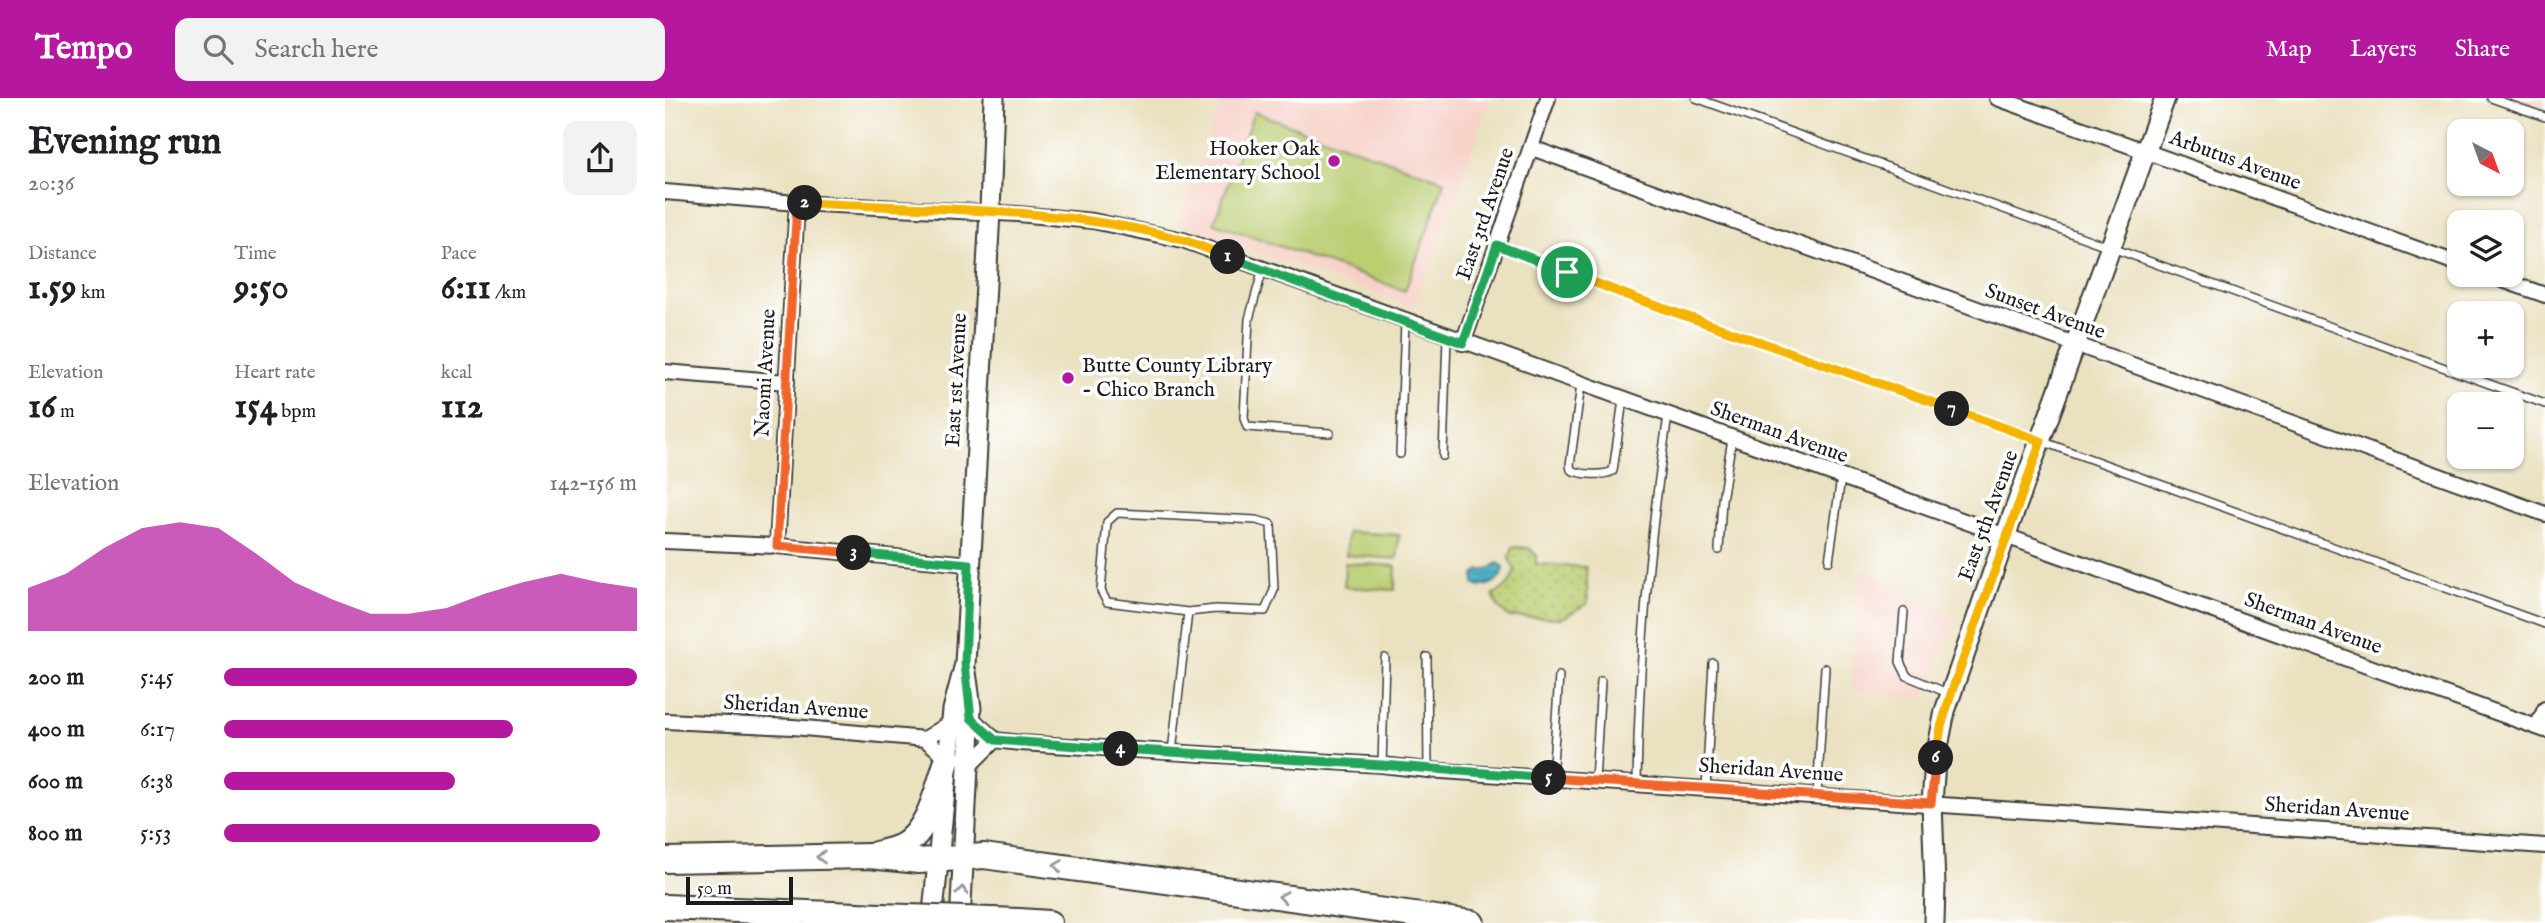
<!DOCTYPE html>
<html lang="en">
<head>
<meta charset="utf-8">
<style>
	body { margin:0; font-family:"IM FELL English",serif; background:#f2f2f2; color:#202124; height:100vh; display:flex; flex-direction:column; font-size:26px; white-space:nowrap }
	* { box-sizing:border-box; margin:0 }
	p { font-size:23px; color:#757577 }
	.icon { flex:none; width:38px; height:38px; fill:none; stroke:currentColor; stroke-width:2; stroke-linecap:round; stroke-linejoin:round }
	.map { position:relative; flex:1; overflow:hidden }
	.side { display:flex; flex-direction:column; background:#fff; width:665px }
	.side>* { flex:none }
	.needle { width:46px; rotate:139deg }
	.buttons { position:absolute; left:1782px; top:21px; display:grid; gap:14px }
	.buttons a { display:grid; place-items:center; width:77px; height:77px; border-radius:14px; background:#fff; box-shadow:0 2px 5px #0004; font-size:35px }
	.scale { position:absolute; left:21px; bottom:18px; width:107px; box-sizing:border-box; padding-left:7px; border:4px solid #1c1c1c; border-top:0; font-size:19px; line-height:24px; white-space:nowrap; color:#1c1c1c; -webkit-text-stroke:5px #fff; paint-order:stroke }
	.pin { position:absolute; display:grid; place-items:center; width:60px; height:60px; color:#fff; margin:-30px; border:4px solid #fff; border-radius:50%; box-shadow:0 2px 7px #0007 }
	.km { position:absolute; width:35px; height:35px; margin:-18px; border-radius:50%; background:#222; color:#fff; font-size:19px; line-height:35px; text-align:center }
	.round { display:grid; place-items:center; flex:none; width:74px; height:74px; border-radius:14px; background:#f2f2f2 }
	.head { display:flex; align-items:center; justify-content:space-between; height:119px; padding:0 28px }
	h1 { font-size:38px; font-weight:800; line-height:52px }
	.figures { display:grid; grid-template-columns:repeat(3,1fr); gap:10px; height:119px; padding:7px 28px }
	.figures div { display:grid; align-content:center }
	.figures b { font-size:35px; font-weight:800 }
	.figures small { font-size:19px; font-weight:400 }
	.figures p { font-size:19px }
	.chart { height:196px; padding:14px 28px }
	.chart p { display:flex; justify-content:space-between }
	.chart svg { width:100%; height:126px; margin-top:7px; fill:#b5179e; opacity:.7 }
	ul { padding:0 28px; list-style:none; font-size:23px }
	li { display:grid; grid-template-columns:112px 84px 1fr; align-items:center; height:52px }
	li i { height:18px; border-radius:9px; background:#b5179e }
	header { display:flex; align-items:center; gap:42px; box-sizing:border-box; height:98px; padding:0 35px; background:#b5179e; color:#fff }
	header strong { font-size:33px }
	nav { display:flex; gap:38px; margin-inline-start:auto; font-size:24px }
	.search { width:490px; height:63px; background:#f2f2f2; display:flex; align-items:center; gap:18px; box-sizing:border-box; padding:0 24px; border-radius:14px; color:#757577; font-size:26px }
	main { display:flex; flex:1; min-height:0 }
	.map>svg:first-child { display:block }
	.built { fill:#f7d1c7 }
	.grass { fill:url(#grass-dots); stroke:#6b7547; stroke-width:2 }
	.garden { fill:#bace72; stroke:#6b7547; stroke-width:2 }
	.water { fill:url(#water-rules); stroke:#2f636f; stroke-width:2 }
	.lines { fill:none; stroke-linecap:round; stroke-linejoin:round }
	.lane-casing { stroke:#3b3a35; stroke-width:10 }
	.street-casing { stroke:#3b3a35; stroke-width:18 }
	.secondary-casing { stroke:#3b3a35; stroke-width:23 }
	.highway-casing { stroke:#3b3a35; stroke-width:28 }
	.lane { stroke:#fff; stroke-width:7 }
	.street { stroke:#fff; stroke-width:14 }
	.secondary { stroke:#fff; stroke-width:19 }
	.highway { stroke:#fff; stroke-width:24 }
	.highway-bridge-casing { stroke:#3b3a35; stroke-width:28; stroke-linecap:butt }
	.highway-bridge { stroke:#fff; stroke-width:24 }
	.oneway { stroke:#999 }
	.split-1-casing { stroke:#fff; stroke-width:14 }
	.split-2-casing { stroke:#fff; stroke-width:14 }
	.split-3-casing { stroke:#fff; stroke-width:14 }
	.split-4-casing { stroke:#fff; stroke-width:14 }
	.split-5-casing { stroke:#fff; stroke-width:14 }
	.split-6-casing { stroke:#fff; stroke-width:14 }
	.split-7-casing { stroke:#fff; stroke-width:14 }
	.split-8-casing { stroke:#fff; stroke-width:14 }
	.split-1 { stroke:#22a559; stroke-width:9 }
	.split-2 { stroke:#f5b400; stroke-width:9 }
	.split-3 { stroke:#f0652b; stroke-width:9 }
	.split-4 { stroke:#22a559; stroke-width:9 }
	.split-5 { stroke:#22a559; stroke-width:9 }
	.split-6 { stroke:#f0652b; stroke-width:9 }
	.split-7 { stroke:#f5b400; stroke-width:9 }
	.split-8 { stroke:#f5b400; stroke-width:9 }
	.poi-dot { fill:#b5179e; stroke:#fff; stroke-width:2.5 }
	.labels { text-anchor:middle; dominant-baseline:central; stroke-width:7; stroke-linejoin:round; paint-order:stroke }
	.poi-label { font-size:21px; fill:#1c1c1c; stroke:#fff; text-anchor:end }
	.street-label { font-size:21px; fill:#1c1c1c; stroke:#fff }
</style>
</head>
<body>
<header>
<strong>Tempo</strong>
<div class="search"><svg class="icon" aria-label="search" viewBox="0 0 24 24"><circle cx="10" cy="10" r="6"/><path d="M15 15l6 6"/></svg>Search here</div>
<nav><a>Map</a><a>Layers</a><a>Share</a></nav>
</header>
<main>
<section class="side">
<div class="head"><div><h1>Evening run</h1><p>20:36</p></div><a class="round"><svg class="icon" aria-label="share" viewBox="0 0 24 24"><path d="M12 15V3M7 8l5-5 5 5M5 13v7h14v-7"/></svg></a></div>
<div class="figures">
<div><p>Distance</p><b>1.59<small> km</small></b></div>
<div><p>Time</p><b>9:50</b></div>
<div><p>Pace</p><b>6:11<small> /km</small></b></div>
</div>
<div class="figures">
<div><p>Elevation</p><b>16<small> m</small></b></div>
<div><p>Heart rate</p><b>154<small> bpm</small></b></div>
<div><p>kcal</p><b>112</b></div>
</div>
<div class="chart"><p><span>Elevation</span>142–156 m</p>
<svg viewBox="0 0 160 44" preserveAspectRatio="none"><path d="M0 44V29L10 24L20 15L30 8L40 6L50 8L60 17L70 27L80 33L90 38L100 38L110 36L120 31L130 27L140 24L150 27L160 29V44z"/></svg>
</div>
<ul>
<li><b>200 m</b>5:45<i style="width:100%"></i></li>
<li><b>400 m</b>6:17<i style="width:70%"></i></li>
<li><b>600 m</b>6:38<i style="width:56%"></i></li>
<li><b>800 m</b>5:53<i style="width:91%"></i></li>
</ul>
</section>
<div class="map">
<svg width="1880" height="825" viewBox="0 0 1880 825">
	<defs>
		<pattern id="grass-dots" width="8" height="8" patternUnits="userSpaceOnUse" patternTransform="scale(1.75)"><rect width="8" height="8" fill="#bace72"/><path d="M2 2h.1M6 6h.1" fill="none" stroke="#9fb062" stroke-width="1.8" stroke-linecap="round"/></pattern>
		<pattern id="water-rules" width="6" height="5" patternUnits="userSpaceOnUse" patternTransform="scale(1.75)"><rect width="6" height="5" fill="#42aac2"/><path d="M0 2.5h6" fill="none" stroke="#368a9d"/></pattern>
	</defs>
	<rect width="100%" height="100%" fill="#fff"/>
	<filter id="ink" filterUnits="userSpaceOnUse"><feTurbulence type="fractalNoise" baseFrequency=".0143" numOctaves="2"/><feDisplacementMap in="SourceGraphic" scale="14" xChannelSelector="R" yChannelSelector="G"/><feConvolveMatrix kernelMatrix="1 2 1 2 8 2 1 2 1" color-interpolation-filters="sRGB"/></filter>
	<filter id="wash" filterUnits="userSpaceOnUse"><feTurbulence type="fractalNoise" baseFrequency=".00686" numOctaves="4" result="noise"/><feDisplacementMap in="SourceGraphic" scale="28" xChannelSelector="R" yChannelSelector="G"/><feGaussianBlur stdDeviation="1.57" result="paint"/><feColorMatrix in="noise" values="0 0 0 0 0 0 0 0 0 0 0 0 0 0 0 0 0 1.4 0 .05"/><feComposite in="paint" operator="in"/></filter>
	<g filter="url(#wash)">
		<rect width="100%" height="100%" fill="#eae1c0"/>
		<path class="built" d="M557,0H826L749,209L513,127Z
			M1848,0H1880V12L1867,8Z
			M1195,470L1289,520L1259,601L1186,592Z"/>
		<path class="grass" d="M848,449L864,450L871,457V466L921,469L923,505L898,520L844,519L833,509L828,496C841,491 846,486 850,472L844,461Z"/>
		<path class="garden" d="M589,14L780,83L740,193L549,125Z
			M683,434L734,437L732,461L681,457Z
			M680,465L731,468L730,492L679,489Z"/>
		<path class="water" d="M833,465L838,468C839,482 827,487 814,489L809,486V477L814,472H822Z"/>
	</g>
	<g filter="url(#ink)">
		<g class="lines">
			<g class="lane-casing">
				<path id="lane" d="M1031,0L1880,306
					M1826,0L1880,19
					M832,147L972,201L1376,343L1880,526
					M598,171L584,221L579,320L582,329L665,335
					M916,287L905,367L906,372C917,377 938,378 948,373L958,302
					M735,356L740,224
					M778,358L782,239
					M1054,452L1057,402L1067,341
					M1164,463L1176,380
					M1239,514L1235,564L1242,578L1285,596
					M762,559L763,672
					M507,654L523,514L551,511L600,513L609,492L606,426L591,422L452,415L442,424L436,493L442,504L523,514
					M717,667L720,560
					M887,680L894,578
					M930,683L936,583
					M972,686C974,564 984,438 1003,318
					M1041,690L1048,565
					M1152,697L1160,570"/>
			</g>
			<g class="street-casing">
				<path id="street" d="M1332,0L1794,166
					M867,50L1880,416
					M0,94L132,105L353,116L428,123L518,142L1880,632
					M1823,177L1880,197
					M798,245L883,0
					M0,274L122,284
					M0,443L112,448L304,466
					M112,448L132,105
					M306,620L330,642L356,645L717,667L763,672L1880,748
					M0,623L128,629L260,641L283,660
					M1872,629L1880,611
					M260,641L287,624
					M304,668L330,642"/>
			</g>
			<g class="secondary-casing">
				<path id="secondary" d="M267,825L288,612L300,566L325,114L329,0
					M295,825L306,610L301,574
					M1269,825L1270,788L1267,705L1270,664L1280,613L1340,439L1500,0"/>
			</g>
			<g class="highway-casing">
				<path id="highway" d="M211,756C219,754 229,752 237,748C265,733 273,687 283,660
					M0,762L204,758L254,763L319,758L807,825
					M0,809L216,818
					M354,823L384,825"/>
			</g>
			<use href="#lane" class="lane"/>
			<use href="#street" class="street"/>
			<use href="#secondary" class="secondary"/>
			<use href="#highway" class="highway"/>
			<g class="highway-bridge-casing">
				<path id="highway-bridge" d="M216,818L354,823"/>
			</g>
			<use href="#highway-bridge" class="highway-bridge"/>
		</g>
		<defs><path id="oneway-chevron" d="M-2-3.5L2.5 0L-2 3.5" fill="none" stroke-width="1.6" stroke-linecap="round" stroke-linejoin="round" transform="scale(1.75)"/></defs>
		<g class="oneway">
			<use href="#oneway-chevron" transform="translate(156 759) rotate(179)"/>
			<use href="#oneway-chevron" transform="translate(393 768) rotate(-172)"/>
			<use href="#oneway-chevron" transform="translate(297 793) rotate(-86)"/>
			<use href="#oneway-chevron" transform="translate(618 799) rotate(-172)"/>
		</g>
	</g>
	<g class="lines" filter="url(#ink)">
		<g class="split-1-casing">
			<path id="split-1" d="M563,159L798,245L832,147L902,174"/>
		</g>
		<g class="split-2-casing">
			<path id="split-2" d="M140,105C260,111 402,109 518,142C533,147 548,153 563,159"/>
		</g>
		<g class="split-3-casing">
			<path id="split-3" d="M140,105H132L112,448L189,455"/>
		</g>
		<g class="split-4-casing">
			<path id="split-4" d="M189,455L304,466L300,566L306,620L330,642L456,651"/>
		</g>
		<g class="split-5-casing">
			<path id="split-5" d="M456,651L717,667L884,680"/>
		</g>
		<g class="split-6-casing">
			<path id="split-6" d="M884,680L1266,705L1271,660"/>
		</g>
		<g class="split-7-casing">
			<path id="split-7" d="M1271,660L1276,629L1287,593L1376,343L1287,311"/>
		</g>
		<g class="split-8-casing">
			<path id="split-8" d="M902,174L972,201L1287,311"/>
		</g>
		<use href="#split-1" class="split-1"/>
		<use href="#split-2" class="split-2"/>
		<use href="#split-3" class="split-3"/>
		<use href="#split-4" class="split-4"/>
		<use href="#split-5" class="split-5"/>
		<use href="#split-6" class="split-6"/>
		<use href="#split-7" class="split-7"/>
		<use href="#split-8" class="split-8"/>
	</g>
	<g class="poi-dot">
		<circle cx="669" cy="63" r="7"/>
		<circle cx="403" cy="280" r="7"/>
	</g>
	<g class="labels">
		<g class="poi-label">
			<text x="655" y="51">Hooker Oak<tspan x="655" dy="24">Elementary School</tspan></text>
			<text x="417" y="268" text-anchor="start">Butte County Library<tspan x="417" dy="24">- Chico Branch</tspan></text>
		</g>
		<g class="street-label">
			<text transform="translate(1570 63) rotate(20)">Arbutus Avenue</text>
			<text transform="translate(821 116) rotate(-71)">East 3rd Avenue</text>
			<text transform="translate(1380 214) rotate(20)">Sunset Avenue</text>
			<text transform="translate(101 275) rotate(-87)">Naomi Avenue</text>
			<text transform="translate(292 282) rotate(-87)">East 1st Avenue</text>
			<text transform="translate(1114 335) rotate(20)">Sherman Avenue</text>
			<text transform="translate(1324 418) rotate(-70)">East 5th Avenue</text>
			<text transform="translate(1648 526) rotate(20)">Sherman Avenue</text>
			<text transform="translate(131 610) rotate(4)">Sheridan Avenue</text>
			<text transform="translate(1106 673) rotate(4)">Sheridan Avenue</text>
			<text transform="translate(1672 712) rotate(4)">Sheridan Avenue</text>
		</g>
	</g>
</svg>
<div class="buttons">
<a><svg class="needle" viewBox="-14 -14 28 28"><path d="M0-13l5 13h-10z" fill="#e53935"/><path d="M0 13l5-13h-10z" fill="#757577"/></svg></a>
<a><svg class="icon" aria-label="layers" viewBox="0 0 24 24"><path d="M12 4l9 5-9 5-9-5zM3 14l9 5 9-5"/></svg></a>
<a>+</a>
<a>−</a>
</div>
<div class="scale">50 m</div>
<div class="pin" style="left:902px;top:174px;background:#1e9e55"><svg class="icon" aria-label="arrive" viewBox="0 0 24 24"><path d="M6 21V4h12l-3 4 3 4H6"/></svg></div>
<b class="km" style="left:563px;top:159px">1</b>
<b class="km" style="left:140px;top:105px">2</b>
<b class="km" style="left:189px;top:455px">3</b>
<b class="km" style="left:456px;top:651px">4</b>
<b class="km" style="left:884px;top:680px">5</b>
<b class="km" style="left:1271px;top:660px">6</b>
<b class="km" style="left:1287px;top:311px">7</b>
</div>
</main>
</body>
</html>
